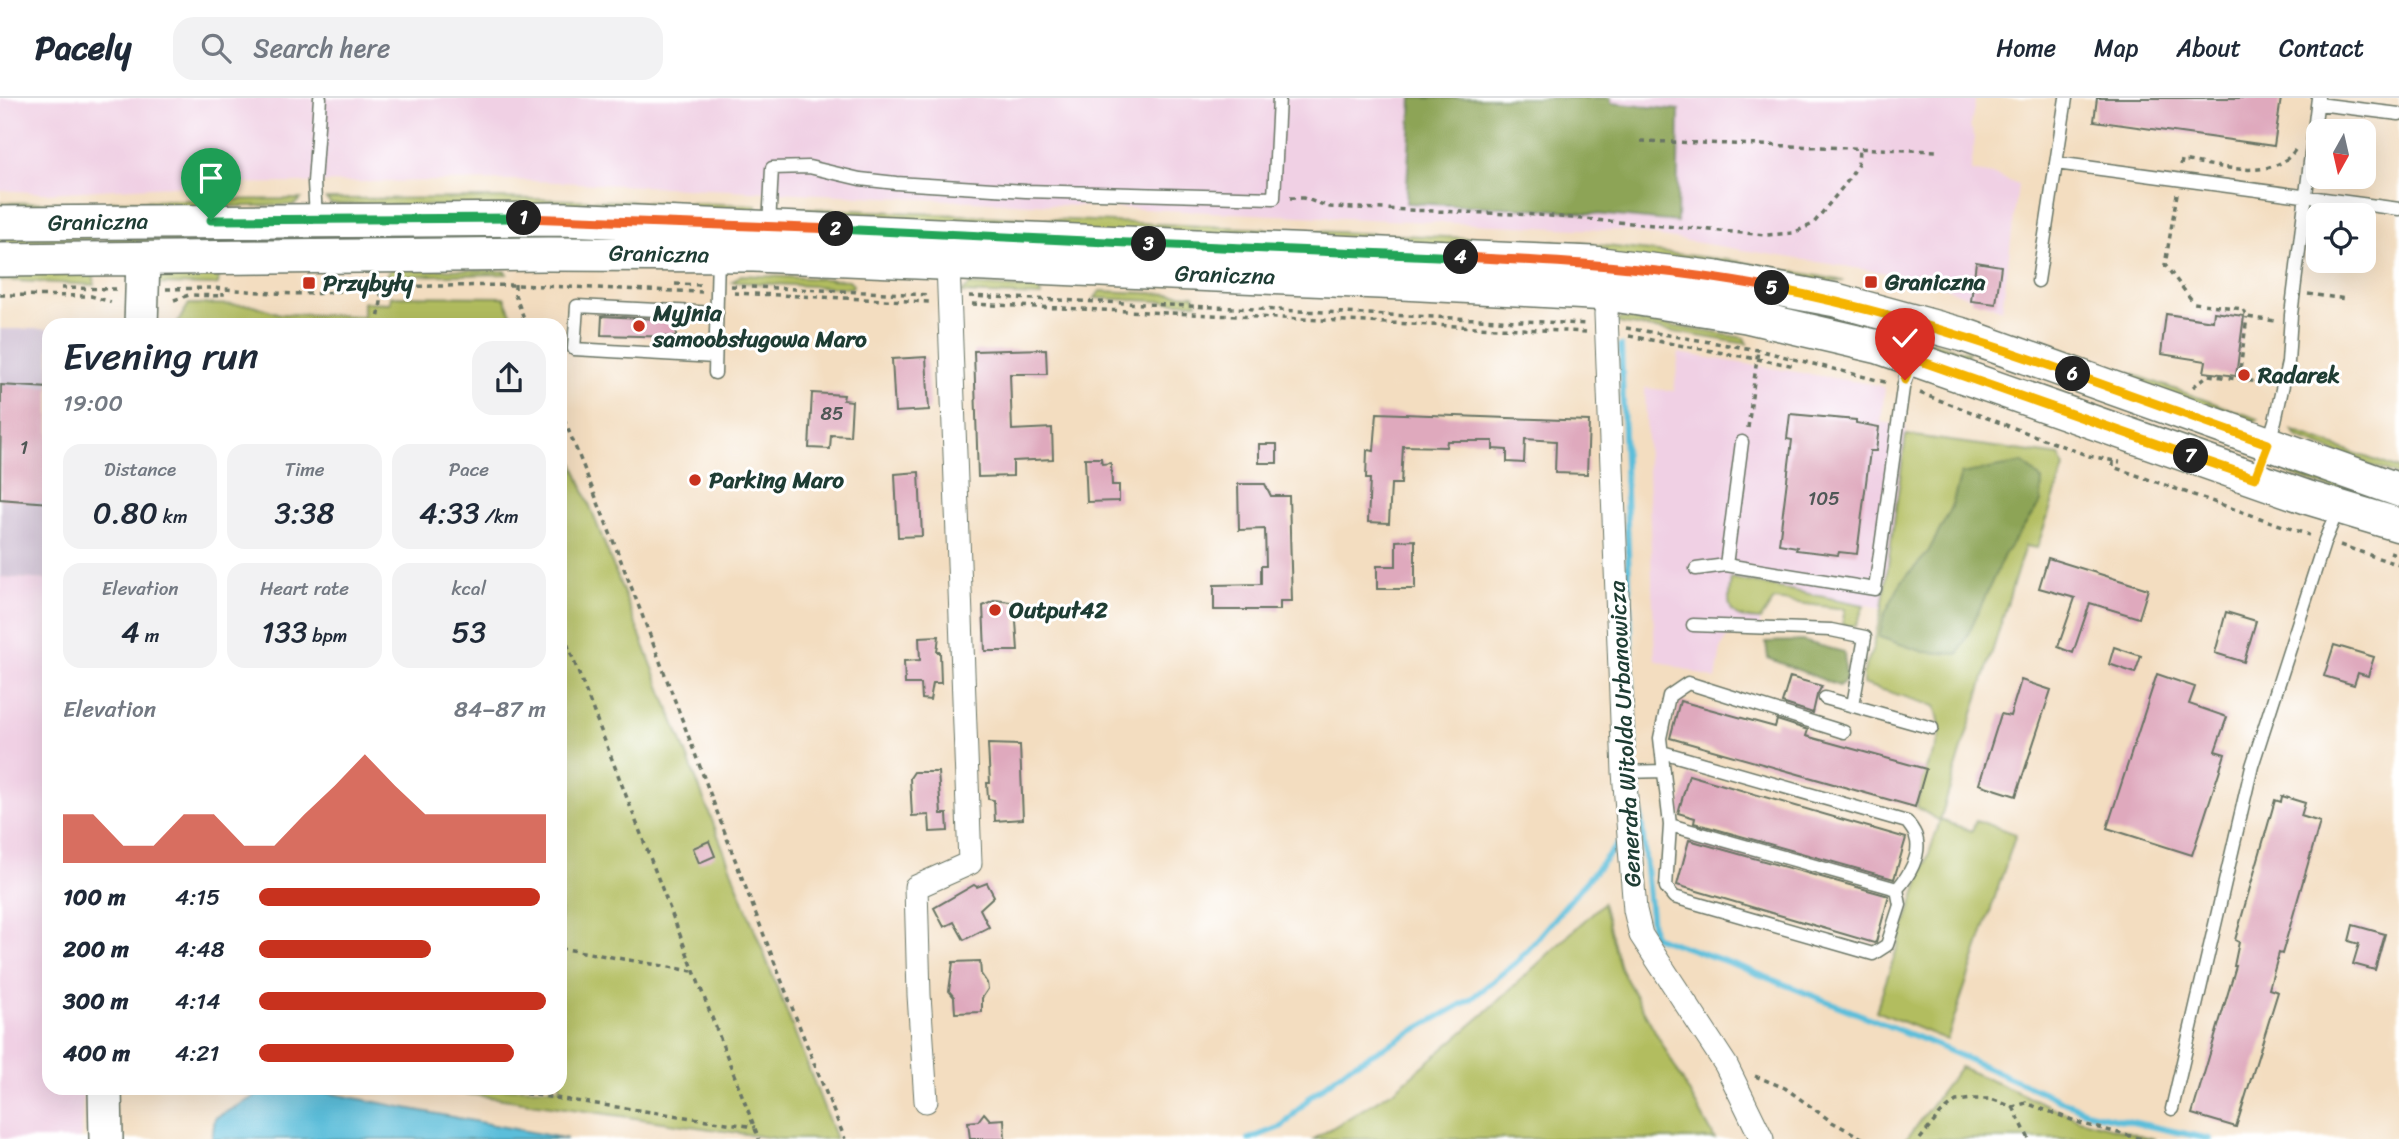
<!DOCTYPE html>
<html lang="en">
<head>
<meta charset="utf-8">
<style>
	body { margin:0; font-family:Sriracha,sans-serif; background:#f2f2f3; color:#1f2937; height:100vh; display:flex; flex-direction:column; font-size:26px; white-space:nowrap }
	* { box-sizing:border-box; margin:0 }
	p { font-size:23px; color:#747a83 }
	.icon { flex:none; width:38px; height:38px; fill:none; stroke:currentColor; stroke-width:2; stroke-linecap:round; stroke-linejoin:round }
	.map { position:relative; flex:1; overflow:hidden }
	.panel { position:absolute; left:42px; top:220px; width:525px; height:777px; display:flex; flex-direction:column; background:#fff; border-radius:21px; box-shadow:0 7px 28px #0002 }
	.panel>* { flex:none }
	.needle { width:46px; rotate:188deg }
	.fabs { position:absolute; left:2306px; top:21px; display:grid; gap:14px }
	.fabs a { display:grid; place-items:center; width:70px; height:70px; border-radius:14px; background:#fff; box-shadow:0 7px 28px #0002; font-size:35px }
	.pin { position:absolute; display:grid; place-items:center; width:60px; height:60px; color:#fff; margin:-72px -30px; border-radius:50% 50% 50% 0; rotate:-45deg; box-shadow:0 0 7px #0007 }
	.pin .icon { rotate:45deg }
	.km { position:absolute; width:35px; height:35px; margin:-18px; border-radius:50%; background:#222; color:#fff; font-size:19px; line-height:35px; text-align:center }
	.round { display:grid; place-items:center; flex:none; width:74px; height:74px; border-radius:21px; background:#f2f2f3 }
	.head { display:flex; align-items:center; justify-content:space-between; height:119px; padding:0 21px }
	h1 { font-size:38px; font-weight:600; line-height:52px }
	.metrics { display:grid; grid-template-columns:repeat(3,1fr); gap:10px; height:119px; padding:7px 21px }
	.metrics div { display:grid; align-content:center; border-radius:18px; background:#f2f2f3; text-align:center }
	.metrics b { font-size:30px; font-weight:600 }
	.metrics small { font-size:19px; font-weight:400 }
	.metrics p { font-size:19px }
	.chart { height:196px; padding:14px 21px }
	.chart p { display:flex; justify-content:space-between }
	.chart svg { width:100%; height:126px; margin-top:7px; fill:#c8321e; opacity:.7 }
	ul { padding:0 21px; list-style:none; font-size:23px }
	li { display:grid; grid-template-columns:112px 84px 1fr; align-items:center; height:52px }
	li i { height:18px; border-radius:9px; background:#c8321e }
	header { display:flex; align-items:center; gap:42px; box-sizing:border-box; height:98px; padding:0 35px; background:#fff; border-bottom:2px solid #e0e1e3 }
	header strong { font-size:33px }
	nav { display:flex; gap:38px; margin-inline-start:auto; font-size:24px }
	.search { width:490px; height:63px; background:#f2f2f3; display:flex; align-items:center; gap:18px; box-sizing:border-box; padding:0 24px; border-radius:21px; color:#747a83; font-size:26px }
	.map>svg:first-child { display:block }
	.built { fill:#f0d0e4 }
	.industrial { fill:#cebed1 }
	.green { fill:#b2bd5f; stroke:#687d4a; stroke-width:2 }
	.forest { fill:#8da456; stroke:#567045; stroke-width:2 }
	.water { fill:#5cbeda; stroke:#3e7e87; stroke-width:2 }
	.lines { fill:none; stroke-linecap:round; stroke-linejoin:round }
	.stream { stroke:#5cbeda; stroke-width:6 }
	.building { fill:#dfa9bd }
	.lane-casing { stroke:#697565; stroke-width:15 }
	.street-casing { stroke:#697565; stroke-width:25 }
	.secondary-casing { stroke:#697565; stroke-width:36 }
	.path { stroke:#697565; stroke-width:3.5; stroke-dasharray:5 5; stroke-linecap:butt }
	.lane { stroke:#fff; stroke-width:12 }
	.street { stroke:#fff; stroke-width:23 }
	.secondary { stroke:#fff; stroke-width:33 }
	.split-1-casing { stroke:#fff; stroke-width:14 }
	.split-2-casing { stroke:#fff; stroke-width:14 }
	.split-3-casing { stroke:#fff; stroke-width:14 }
	.split-4-casing { stroke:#fff; stroke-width:14 }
	.split-5-casing { stroke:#fff; stroke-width:14 }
	.split-6-casing { stroke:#fff; stroke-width:14 }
	.split-7-casing { stroke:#fff; stroke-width:14 }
	.split-8-casing { stroke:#fff; stroke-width:14 }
	.split-1 { stroke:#22a559; stroke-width:9 }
	.split-2 { stroke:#f0652b; stroke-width:9 }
	.split-3 { stroke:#22a559; stroke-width:9 }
	.split-4 { stroke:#22a559; stroke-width:9 }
	.split-5 { stroke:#f0652b; stroke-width:9 }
	.split-6 { stroke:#f5b400; stroke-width:9 }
	.split-7 { stroke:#f5b400; stroke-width:9 }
	.split-8 { stroke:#f5b400; stroke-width:9 }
	.poi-dot { fill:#c8321e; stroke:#fff; stroke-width:2.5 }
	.labels { text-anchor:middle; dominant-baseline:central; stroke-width:6; stroke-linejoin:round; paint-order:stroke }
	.number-label { font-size:19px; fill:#4f5856 }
	.street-label { font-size:23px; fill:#1f3d34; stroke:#fff }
	.poi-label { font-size:23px; font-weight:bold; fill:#1f3d34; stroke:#fff; text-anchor:start }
</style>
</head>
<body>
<header>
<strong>Pacely</strong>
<div class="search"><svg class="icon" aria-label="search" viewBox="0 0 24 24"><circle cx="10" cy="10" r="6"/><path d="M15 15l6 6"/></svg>Search here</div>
<nav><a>Home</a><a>Map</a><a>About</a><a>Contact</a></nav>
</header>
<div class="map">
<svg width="2399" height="1041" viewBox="0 0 2399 1041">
	<rect width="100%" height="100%" fill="#fff"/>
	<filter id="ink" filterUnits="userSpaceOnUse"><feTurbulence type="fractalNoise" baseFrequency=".0143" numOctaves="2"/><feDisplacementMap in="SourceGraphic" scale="14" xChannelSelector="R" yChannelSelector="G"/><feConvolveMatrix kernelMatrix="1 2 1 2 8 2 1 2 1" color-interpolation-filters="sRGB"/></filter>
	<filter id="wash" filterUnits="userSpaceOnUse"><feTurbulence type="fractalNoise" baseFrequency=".00686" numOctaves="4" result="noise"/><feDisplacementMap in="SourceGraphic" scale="28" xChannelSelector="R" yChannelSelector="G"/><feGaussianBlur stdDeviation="1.57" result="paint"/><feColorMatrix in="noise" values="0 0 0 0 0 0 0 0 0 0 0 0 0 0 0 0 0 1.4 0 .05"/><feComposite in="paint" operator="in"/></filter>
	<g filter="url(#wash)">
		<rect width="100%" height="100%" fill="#f3ddc0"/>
		<path class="built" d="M0,0H1976L1970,29L1975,39L1971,73L1998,78L2018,87L2002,212L1981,204L1971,203V200L1923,181L1625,133L512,82L208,86L44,95L0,92Z
			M1679,255L1877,287L1885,290L1881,324L1906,328V345L1882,510L1731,480L1728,499L1741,521L1760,522V535H1738L1726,540L1721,551L1716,581L1655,562L1645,290L1674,293Z
			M0,479L49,482V990L83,991L81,1041H0Z"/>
		<path class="industrial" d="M0,231H49V482L0,479Z"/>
		<path class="green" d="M498,100L756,107V110L754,113L331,106L326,101Z
			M301,101L294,107L106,111L110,103Z
			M88,104L92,105L93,111H49L0,105Z
			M782,109L1580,145L1736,163L1844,183L1814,185L785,114Z
			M483,133L723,140L107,147V136Z
			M94,137V148L0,149V138Z
			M391,170L505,173L507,176L386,178Z
			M94,173V187L0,182V175Z
			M176,173L219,177L218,187L155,186C159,177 167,174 176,173Z
			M741,177L849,182L853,187L852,190L732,184Z
			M970,187L1037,191L1041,196V198L961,195Z
			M1680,187L1789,205L1968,254L1965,264Z
			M1100,193L1194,197L1197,205L1095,200Z
			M391,198L504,199L516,227H176L189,206L253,207L280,216L363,218V204L390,205Z
			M1622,220L1744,240L1747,246L1613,224Z
			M2013,234L2017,235L2258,321L2252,324L2007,239Z
			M560,333L572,362L836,1041H780L433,991L560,990Z
			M2293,333L2399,371V378L2298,340Z
			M1906,337L2060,358L2064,370L2037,450L2025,448L1940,722L1972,733L1976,722L2016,736L1947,942L1876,913L1940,723L1916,709C1919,697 1921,683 1926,671C1937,643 1946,640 1935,608L1863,586V576L1873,550L1882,510Z
			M2280,366L2399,406V414L2289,376Z
			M1731,480L1864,507L1856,528L1842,527L1845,511L1774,502L1760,522C1726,520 1727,511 1731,480Z
			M1603,805L1620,870L1715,1041H1314L1396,991L1484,916Z
			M1960,969L2079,1021L2155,1041H1906Z"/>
		<path class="forest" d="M1412,0H1611V5L1679,12L1677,124L1545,111L1406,105Z
			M2023,365L2042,382L2041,404L2004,457L1959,556L1924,554L1879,539L1884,517L1902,483L1927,456L1951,411L1961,376Z
			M1802,543L1844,554L1846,582L1839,588L1768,560L1766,544Z"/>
		<path class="water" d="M269,991H308L567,1041H212L215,1020Z"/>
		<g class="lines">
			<path class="stream" d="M1621,248L1635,658
				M1638,691L1653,838L1728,864L1929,944L2090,1015L2210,1041
				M1249,1041L1283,1028L1310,999L1350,968L1471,901L1518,863L1618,746"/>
		</g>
		<g id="blocks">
			<path class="building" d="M2097,0H2281L2274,48L2094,23Z
				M1976,164L2001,168L1996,206L1971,203Z
				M2214,214L2244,218L2236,278L2204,274L2206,263L2161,256L2166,216L2213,223Z
				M602,218L677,222L676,239L601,237Z
				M1046,251L1047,276H1010L1012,332L1052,330L1053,361L1013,363V378L978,379L974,253Z
				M926,259L929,312L895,314L892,261Z
				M1,287L49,290V405L0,401Z
				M812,295L844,297L843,302L852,303L850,338L831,337L830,351L809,350Z
				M1377,315L1589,323L1587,376L1555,375L1556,343L1525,341L1524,365L1507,364V352L1493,351V343H1447L1446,349L1403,348L1401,386H1391L1389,425L1368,424L1370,381H1366L1367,352L1374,353Z
				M1790,316L1856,322V325L1879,329L1876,353H1870L1857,456L1839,454L1838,457L1796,452L1797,449L1779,446L1792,342L1787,341Z
				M1259,346H1277V365H1259Z
				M1085,360H1101L1102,366L1111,365L1112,387H1119V403L1087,404Z
				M919,374L922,438L898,439L895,376Z
				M1238,386H1265L1271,398H1289L1292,503H1280V512H1214V487L1261,486V468H1266L1265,431L1239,432Z
				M1415,442V491H1377V468H1396V443Z
				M2048,460L2148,491L2139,520L2090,505L2073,555L2058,549L2075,500L2039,490Z
				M996,502L1010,504L1015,508L1018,553H985L983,508Z
				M2226,514L2256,523L2244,564L2215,555Z
				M939,538L937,554H940L941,585H933L930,602L922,601L921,586H905L904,563L920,562L919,539Z
				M2334,547L2374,559L2368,578L2358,575L2354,587L2324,578Z
				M2114,549L2141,558L2135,575L2109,566Z
				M2157,576L2195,589L2189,606L2227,619L2215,653L2225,656L2192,757L2107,730Z
				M1790,579L1822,588L1817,597L1813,615L1782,605Z
				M2021,582L2051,592L2016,698L1979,686L2001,616L2010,618Z
				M1680,603L1775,629L1777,622L1808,632L1806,638L1926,671L1915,709L1670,640Z
				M988,646L1020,647L1023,721L995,723L994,702L988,701L987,685H990Z
				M914,674H938L941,716H947L948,733L930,734L929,717L912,718L910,680Z
				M1689,677L1906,740L1894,781L1694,725L1695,720L1678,715Z
				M2282,698L2305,705L2301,718L2320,724L2282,856L2279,855L2269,891L2278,894L2236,1029L2192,1016L2236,868H2234L2239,844L2235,842L2275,702L2281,704Z
				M1689,742L1889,798L1876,844L1874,845L1677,787Z
				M709,743L715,758L699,765L693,750Z
				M987,785L994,798L980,811L989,829L964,842L954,824L944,829L934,810L974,787L977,789Z
				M2353,827L2385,836L2375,872L2353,866L2359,846L2349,843Z
				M980,863L981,876L987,885L988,891L982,900V914L955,915L954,899L949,893L953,864Z
				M984,1015L990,1022L1004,1021L1005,1041H970L968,1024L978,1023Z"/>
		</g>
	</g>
	<g filter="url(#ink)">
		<use href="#blocks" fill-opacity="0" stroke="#697565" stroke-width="2"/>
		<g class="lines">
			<g class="lane-casing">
				<path id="lane" d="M2318,6L2399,16
					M2056,65L2399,111
					M316,121L314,84L320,0
					M769,128L772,70L809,69L860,81L896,85L1026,93L1274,100L1279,0
					M2038,183L2066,0
					M715,259L574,251L577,208L717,215
					M715,275L718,157
					M2268,345L2275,323L2288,264L2291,217L2318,0
					M1726,467L1742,344
					M1696,471L1726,467L1875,491L1903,290L1911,261
					M1693,527L1831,532L1865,539L1853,607
					M1825,600L1932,630
					M1662,654L1907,724C1910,728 1915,734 1916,739C1922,757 1908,779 1897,791L1900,807L1887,847L1873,856L1674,799L1666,789L1670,727L1660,640L1669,598L1688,585L1844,634
					M1624,674L1664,673
					M1670,727L1897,791
					M2172,1011L2252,668L2325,442L2339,409"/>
			</g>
			<g class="street-casing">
				<path id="street" d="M1608,196L1606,216L1624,674L1635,812L1641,837L1726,967L1762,1041
					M926,1003L919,897L916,789L970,765L948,165"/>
			</g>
			<g class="secondary-casing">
				<path id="secondary" d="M0,125L565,121L1593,165L1717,180L1836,202L1964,237L2399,392
					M0,162L548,156L754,157L1402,185L1608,196L1746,218L1879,249L2309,400L2399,427
					M141,228L143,161
					M105,990L106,1041"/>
			</g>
			<path class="path" d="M1641,43L1939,53
				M2181,67L2182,62C2215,67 2273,85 2295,52
				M2177,96L2165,167L2194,205L2243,211L2247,219L2275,223
				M1290,100H1303L1330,109L1539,117L1766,137L1793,135L1813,126L1850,80L1858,66L1859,51
				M515,186V197L527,228
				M675,186L703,187
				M731,188L930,197
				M368,189L515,187L702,194
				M61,190L117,191
				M166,191C181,191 196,190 211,190C260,193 316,203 364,187
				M734,195L929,204
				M2308,196L2347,201
				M0,197L91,198L111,204
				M969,198L1587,226
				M174,202L189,197L223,198V195
				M972,206L1586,234
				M377,228L381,204V188
				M1626,230L1758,252L1889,285
				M1629,238L1790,267L1791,260
				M2239,280L2247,219
				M2193,289L2208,277L2266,285
				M1920,295L2089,358L2120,364
				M560,312C661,553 745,800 845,1041
				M1748,330L1758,252
				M2113,363V369L2309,437
				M2340,447L2399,467
				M2390,454L2399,457
				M560,527L759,1041
				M560,850L692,873
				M1755,978L1785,990L1832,1024L1864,1041
				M486,990L755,1029
				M2013,1009L2029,1041
				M1920,1041L1941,1015L1956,1003L1973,1001H1991L2013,1009L2026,1005L2083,1026L2142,1041"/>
			<use href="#lane" class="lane"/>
			<use href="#street" class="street"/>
			<use href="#secondary" class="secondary"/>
		</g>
	</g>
	<g class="lines" filter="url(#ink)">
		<g class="split-1-casing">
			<path id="split-1" d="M211,122L524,120"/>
		</g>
		<g class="split-2-casing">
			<path id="split-2" d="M524,120L836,131"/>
		</g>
		<g class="split-3-casing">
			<path id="split-3" d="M836,131L1149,146"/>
		</g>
		<g class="split-4-casing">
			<path id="split-4" d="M1149,146L1461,159"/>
		</g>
		<g class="split-5-casing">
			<path id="split-5" d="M1461,159C1567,164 1668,170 1772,190"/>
		</g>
		<g class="split-6-casing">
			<path id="split-6" d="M1772,190C1875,210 1974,240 2073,276"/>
		</g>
		<g class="split-7-casing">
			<path id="split-7" d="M2073,276L2268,346L2255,380L2191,358"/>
		</g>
		<g class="split-8-casing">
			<path id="split-8" d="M1905,282L1912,260L2191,358"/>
		</g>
		<use href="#split-1" class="split-1"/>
		<use href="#split-2" class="split-2"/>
		<use href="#split-3" class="split-3"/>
		<use href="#split-4" class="split-4"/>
		<use href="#split-5" class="split-5"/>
		<use href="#split-6" class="split-6"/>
		<use href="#split-7" class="split-7"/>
		<use href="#split-8" class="split-8"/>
	</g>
	<g class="poi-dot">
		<rect x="1864" y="177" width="14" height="14" rx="3.5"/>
		<rect x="302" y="178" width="14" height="14" rx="3.5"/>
		<circle cx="639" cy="228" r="7"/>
		<circle cx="2244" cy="277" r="7"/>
		<circle cx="695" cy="382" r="7"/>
		<circle cx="995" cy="512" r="7"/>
	</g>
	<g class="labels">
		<g class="number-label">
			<text x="832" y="315">85</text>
			<text x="24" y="349">1</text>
			<text x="1824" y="400">105</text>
		</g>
		<g class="street-label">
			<text transform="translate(98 124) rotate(-1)">Graniczna</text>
			<text transform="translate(659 156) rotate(1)">Graniczna</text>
			<text transform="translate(1225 177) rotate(2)">Graniczna</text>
			<text transform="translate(1625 636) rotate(-93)">Generała Witolda Urbanowicza</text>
		</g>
		<g class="poi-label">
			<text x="1885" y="184">Graniczna</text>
			<text x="323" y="185">Przybyły</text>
			<text x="653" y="215">Myjnia<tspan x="653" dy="26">samoobsługowa Maro</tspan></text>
			<text x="2258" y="277">Radarek</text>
			<text x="709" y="382">Parking Maro</text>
			<text x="1009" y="512">Output42</text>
		</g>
	</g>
</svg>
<div class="fabs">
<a><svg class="needle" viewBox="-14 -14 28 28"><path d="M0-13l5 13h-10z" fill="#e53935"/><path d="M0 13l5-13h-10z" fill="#747a83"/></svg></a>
<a><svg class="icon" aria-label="locate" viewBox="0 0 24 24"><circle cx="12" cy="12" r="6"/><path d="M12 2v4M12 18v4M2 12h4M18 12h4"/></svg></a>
</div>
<div class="pin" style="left:211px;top:122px;background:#1e9e55"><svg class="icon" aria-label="arrive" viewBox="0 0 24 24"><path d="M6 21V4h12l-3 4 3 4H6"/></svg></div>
<div class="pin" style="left:1905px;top:282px;background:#d93025"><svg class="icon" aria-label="check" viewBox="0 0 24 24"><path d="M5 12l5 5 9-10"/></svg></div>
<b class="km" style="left:524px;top:120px">1</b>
<b class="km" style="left:836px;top:131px">2</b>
<b class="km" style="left:1149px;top:146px">3</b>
<b class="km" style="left:1461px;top:159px">4</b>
<b class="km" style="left:1772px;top:190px">5</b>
<b class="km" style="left:2073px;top:276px">6</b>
<b class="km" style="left:2191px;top:358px">7</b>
<section class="panel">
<div class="head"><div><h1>Evening run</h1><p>19:00</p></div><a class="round"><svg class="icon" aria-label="share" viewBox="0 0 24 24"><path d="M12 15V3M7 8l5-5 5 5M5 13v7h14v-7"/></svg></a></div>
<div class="metrics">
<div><p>Distance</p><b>0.80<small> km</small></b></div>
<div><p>Time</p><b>3:38</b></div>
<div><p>Pace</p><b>4:33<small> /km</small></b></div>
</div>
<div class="metrics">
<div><p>Elevation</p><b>4<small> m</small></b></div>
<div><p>Heart rate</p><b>133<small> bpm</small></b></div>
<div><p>kcal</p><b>53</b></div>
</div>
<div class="chart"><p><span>Elevation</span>84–87 m</p>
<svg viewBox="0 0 160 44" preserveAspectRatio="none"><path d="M0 44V27L10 27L20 38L30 38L40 27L50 27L60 38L70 38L80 27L90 17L100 6L110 17L120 27L130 27L140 27L150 27L160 27V44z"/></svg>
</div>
<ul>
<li><b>100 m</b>4:15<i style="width:98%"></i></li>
<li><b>200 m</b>4:48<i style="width:60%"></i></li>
<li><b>300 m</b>4:14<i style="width:100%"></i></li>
<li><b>400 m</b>4:21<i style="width:89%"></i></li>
</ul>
</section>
</div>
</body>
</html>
